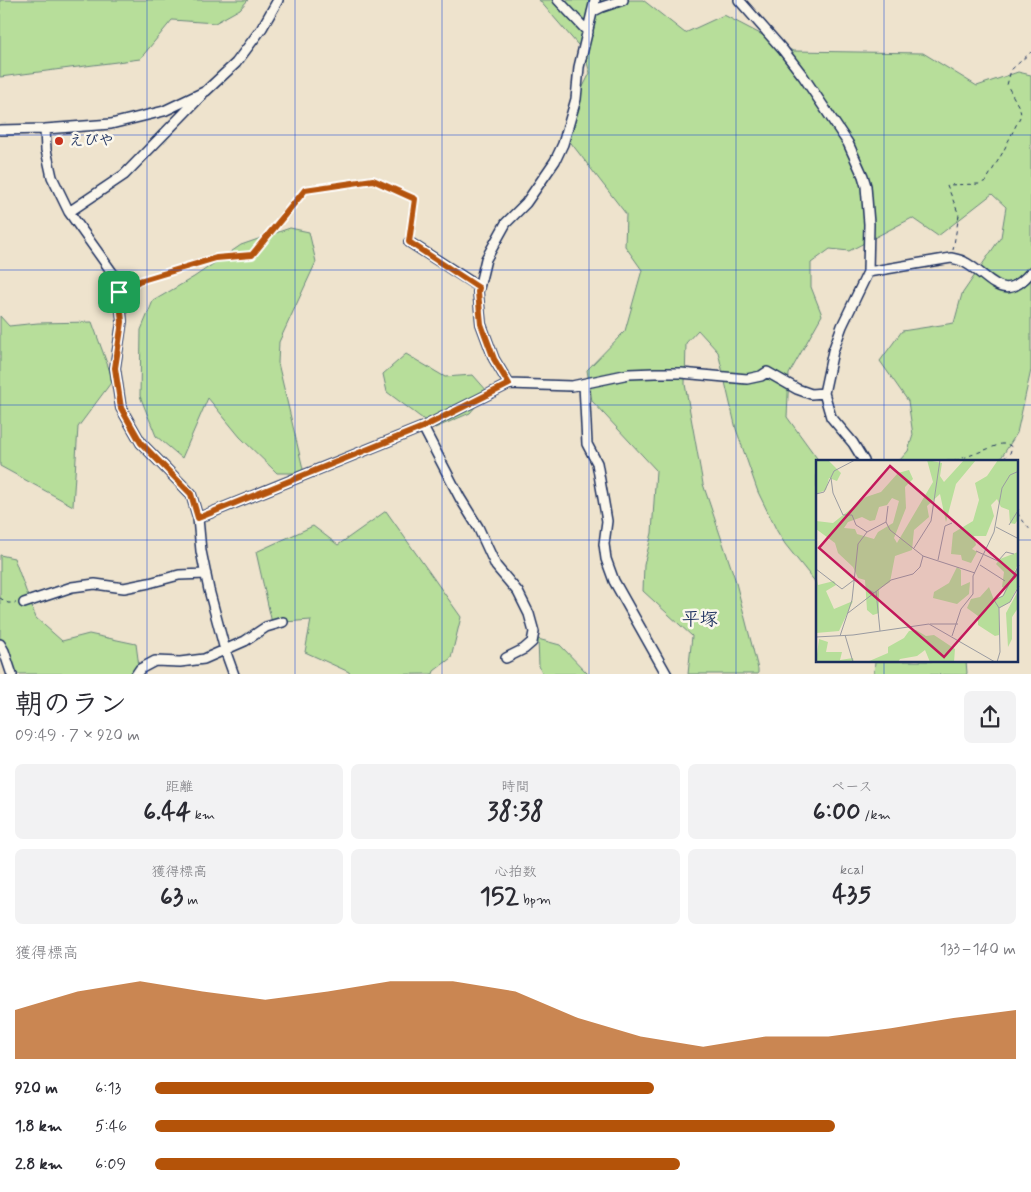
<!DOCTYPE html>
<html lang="ja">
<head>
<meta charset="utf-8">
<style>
	body { margin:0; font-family:Mynerve,"Klee One",sans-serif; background:#f2f2f3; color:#2b2b33; height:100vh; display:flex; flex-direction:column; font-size:19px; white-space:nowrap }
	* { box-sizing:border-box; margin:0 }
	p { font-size:16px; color:#7c7c81 }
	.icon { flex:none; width:28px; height:28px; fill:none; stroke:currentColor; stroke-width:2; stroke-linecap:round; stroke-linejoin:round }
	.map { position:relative; height:674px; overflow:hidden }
	.details { display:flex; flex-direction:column; background:#fff; flex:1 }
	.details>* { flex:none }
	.pin { position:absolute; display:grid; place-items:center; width:42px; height:42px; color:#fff; margin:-21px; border-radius:10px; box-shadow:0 2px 8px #0006 }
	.round { display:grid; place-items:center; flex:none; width:52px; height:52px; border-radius:8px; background:#f2f2f3 }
	.headline { display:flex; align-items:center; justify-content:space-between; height:85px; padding:0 15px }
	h1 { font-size:28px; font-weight:800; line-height:38px }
	.figures { display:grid; grid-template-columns:repeat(3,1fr); gap:8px; height:85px; padding:5px 15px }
	.figures div { display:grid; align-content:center; border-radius:8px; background:#f2f2f3; text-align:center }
	.figures b { font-size:25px; font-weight:800 }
	.figures small { font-size:14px; font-weight:400 }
	.figures p { font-size:14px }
	.chart { height:140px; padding:10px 15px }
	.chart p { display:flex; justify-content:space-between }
	.chart svg { width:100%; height:90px; margin-top:5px; fill:#b45309; opacity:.7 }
	ul { padding:0 15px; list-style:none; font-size:16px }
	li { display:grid; grid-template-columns:80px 60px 1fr; align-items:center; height:38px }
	li i { height:12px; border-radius:6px; background:#b45309 }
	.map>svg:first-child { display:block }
	.green { fill:#b7de9a; stroke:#69867c }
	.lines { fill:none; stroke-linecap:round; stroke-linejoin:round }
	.minor-casing { stroke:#1b2f5e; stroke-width:12 }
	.path { stroke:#1b2f5e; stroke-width:1; stroke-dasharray:4 4; stroke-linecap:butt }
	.minor { stroke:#fbf7ec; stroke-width:9 }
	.route-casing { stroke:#fff; stroke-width:10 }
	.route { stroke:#b45309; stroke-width:6 }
	.grid { fill:none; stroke:#1d4ed8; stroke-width:1; stroke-opacity:0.55 }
	.poi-dot { fill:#c8321e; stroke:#fbf7ec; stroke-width:2 }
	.labels { text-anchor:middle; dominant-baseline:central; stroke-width:5; stroke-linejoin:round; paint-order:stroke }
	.poi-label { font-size:15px; font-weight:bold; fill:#1b2f5e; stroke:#fbf7ec; text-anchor:start }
	.quarter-label { font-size:18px; font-weight:bold; fill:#1b2f5e; stroke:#fbf7ec }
	.inset-road { fill:none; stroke:#9a9ba1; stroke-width:1 }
	.view { fill:#c2185b; fill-opacity:0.15; stroke:#c2185b; stroke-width:2.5 }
	.inset-edge { fill:none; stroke:#1b2f5e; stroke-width:2.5 }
</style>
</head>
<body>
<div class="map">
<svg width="1031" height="675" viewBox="0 0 1031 675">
	<rect width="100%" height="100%" fill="#eee3cd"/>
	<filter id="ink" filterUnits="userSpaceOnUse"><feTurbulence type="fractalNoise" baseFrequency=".02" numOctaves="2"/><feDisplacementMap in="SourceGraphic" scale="10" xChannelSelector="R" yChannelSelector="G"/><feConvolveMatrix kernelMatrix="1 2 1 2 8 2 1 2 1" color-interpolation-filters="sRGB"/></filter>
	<g filter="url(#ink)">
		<path class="green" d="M0,0H248L240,9L215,23L172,20L140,59L0,77Z
			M539,0H643L685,33L724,15L793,51L923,53L977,86L1018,72L1031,75V370L1017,433L999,461H899L908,451L913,435L908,401L880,361L902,331L954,323L962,294L1001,237L1006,207L992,194L938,236L912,218L849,251L830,249L811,263V287L822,315L789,374L787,417L819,461H817V584L785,544L777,531L758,492L736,429L718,352L698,330L686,343L685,384L703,484L735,579L758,669V674H688L692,636L643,591L644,565L652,533L656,470L592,401L587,370L625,331L642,270L625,246L626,214L561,130L590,73L584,52Z
			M290,228L309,232L316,262L279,342L278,363L304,473H277L240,437L208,398L182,458L156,436L140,396L141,330L153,301L194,277L241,245Z
			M0,316L9,326L38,323L92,322L113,380L78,427L73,506L0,466Z
			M406,354L445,377L473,375L488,392L470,413L435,428L387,392L383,374Z
			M386,511L461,617L451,658L434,671L433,674L350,675L349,672L305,652L311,620L272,623L256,552L313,526L338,545Z
			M0,555L14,558L36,618L62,641L89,634L136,644L140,674H18L0,643Z
			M538,639L560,645L588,674H543L539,666Z
			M875,661H966L967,673L966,675L874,674Z"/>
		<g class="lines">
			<g class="minor-casing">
				<path id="minor" d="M558,0L588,32
					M595,0L579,67L576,99L563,144L555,161L526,203L506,223L486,259L478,292L481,324L494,359L509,384L572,386L629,374L655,373H681L747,379L761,376L767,372L797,389L811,394L824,393
					M739,0L783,50L803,76L848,143L863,176L866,186L869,224L868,272L842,326L833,351L824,393L831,417L853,443L864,461
					M592,12L602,7L623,0
					M45,129L46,150L52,177L69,212L114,275L119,292L122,321L115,368L121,408L141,443L191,494L198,518L201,551L209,590L225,650L234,675
					M0,130L45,129L111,124L164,111L206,91L236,63L262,28L278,0
					M69,212L124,175L202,95
					M409,242L479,287
					M868,272L951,258C956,259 962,260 966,263C992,278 1003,305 1031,272
					M584,384L587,444L597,463L607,521L604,544L606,559L614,581L667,675
					M423,427L460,498L478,527L496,566L518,592L529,614L534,632L532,642L524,649L506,658
					M198,518L423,427L509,384
					M24,603L72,587L95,584L124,588L149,583L179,575L206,574
					M0,644L4,651L12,675
					M136,675L140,669L155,661L180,662L204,659L245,641L266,627L283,622"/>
			</g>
			<path class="path" d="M953,250L959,215L947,185L979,184L986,181L1003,152L1021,115L1020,109L1007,85L1011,70L1031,52
				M126,288L139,281L216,257L252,255L305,190L373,180L415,199L410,234
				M955,461L1001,444H1007L1012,447L1010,453L1001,461
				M1017,513L1031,531
				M0,598L8,603H16"/>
			<use href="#minor" class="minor"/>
		</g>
	</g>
	<g class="lines" filter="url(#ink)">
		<g class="route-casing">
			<path id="route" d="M373,180L415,199L409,242L479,288L478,292L481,324L494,359L509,384L423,427L198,518L191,494L141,443L121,408L115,368L122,322L119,292L139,281L216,258L252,255L305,190Z"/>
		</g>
		<use href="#route" class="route"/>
	</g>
	<path class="grid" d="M147,0V675M295,0V675M442,0V675M589,0V675M736,0V675M884,0V461M0,135H1031M0,270H1031M0,405H1031M0,540H817M1017,540H1031M884,661V675"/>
	<circle class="poi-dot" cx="59" cy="141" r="5"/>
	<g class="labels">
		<g class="poi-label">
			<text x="69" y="141">えびや</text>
		</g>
		<g class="quarter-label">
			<text x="700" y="620">平塚</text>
		</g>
	</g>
	<g transform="translate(816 460)">
		<rect width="202" height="202" fill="#eee3cd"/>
		<path d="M0,0H12L25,13L21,21L13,18L10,30L0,34ZM111,0L126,3L124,16L128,22L148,0H160L140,24L130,62L124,34L111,46L113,57L98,70L96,90L79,96L74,122L63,129V153L57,155L51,150L49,120L42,118L37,107L22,93L19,83L0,69V61L17,63L50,37L65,32L82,13L93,10L97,19L89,27L90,48L78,78L81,83L117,22ZM76,38L83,41L77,63L62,72L58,79L41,74L39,69L28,68L32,62L46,57L54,61L59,60L63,47L71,45ZM182,0H202L203,58L199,64L194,63L193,50L185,47L181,39L175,45L178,56L170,76H158L160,85L156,89L161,92L155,103L146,100L145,95L135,94L137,73L157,61L163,40L159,23L171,16ZM202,92V104L197,115L202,106V126L194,142L183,148V175L179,176L162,165V156L151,148L155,139L164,137L173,127L178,140L187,136L190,128L186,127L188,112L180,104L184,99ZM141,107L145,110V126L154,122L153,134L141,144L117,138L118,132L133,123ZM0,113L2,125L18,121L20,125L10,131L18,149L37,141L23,171L0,173ZM202,131V148L196,157V179L192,187L190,153ZM100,170L110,176L118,175L139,189L138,202H114L109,190L101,196L84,199L82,202H51L72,193V187L88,178L93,171ZM3,179L12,182L10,192H26L24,200L37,198L38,202H0Z" fill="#b7de9a" fill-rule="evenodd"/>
		<path class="inset-road" d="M15,18L17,33L27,55H36L40,65L51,72M0,34L8,32L18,11L39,0M193,65L203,49M180,67L203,79M98,88L115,61L124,0M160,91L182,101L190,92L198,94M107,96L159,113M122,100L129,66L136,63M164,105L189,121M0,109L26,129L38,120L58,133M60,131L64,171M183,148L178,140L187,136L203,105M32,153L75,120L97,114L104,107L107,96L74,70L70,62M114,164H142M29,175L37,202M24,176L36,140L42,84L51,72L70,62L72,46M136,176L145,149L157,134V116L178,72L186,28L194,15L203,11M0,177L37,175L113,164L179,202M181,202L184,192L183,148L194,142L203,126"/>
		<path class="view" d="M74,6L200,115L128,197L3,88Z"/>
		<rect width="202" height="202" class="inset-edge"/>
	</g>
</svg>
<div class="pin" style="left:119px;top:292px;background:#1e9e55"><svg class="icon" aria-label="arrive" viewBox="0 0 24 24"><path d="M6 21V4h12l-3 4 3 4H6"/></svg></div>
</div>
<section class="details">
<div class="headline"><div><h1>朝のラン</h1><p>09:49 · 7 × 920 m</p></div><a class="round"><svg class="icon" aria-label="share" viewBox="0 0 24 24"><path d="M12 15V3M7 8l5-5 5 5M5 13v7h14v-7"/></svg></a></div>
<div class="figures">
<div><p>距離</p><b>6.44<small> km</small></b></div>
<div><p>時間</p><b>38:38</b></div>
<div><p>ペース</p><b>6:00<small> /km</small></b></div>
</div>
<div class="figures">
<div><p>獲得標高</p><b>63<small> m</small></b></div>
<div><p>心拍数</p><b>152<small> bpm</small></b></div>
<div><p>kcal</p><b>435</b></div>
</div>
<div class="chart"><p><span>獲得標高</span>133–140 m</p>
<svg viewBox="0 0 160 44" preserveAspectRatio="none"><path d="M0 44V20L10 11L20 6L30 11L40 15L50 11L60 6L70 6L80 11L90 24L100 33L110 38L120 33L130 33L140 29L150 24L160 20V44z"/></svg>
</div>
<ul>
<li><b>920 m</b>6:13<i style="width:58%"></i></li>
<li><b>1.8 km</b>5:46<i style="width:79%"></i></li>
<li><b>2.8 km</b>6:09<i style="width:61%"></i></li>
</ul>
</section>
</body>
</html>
